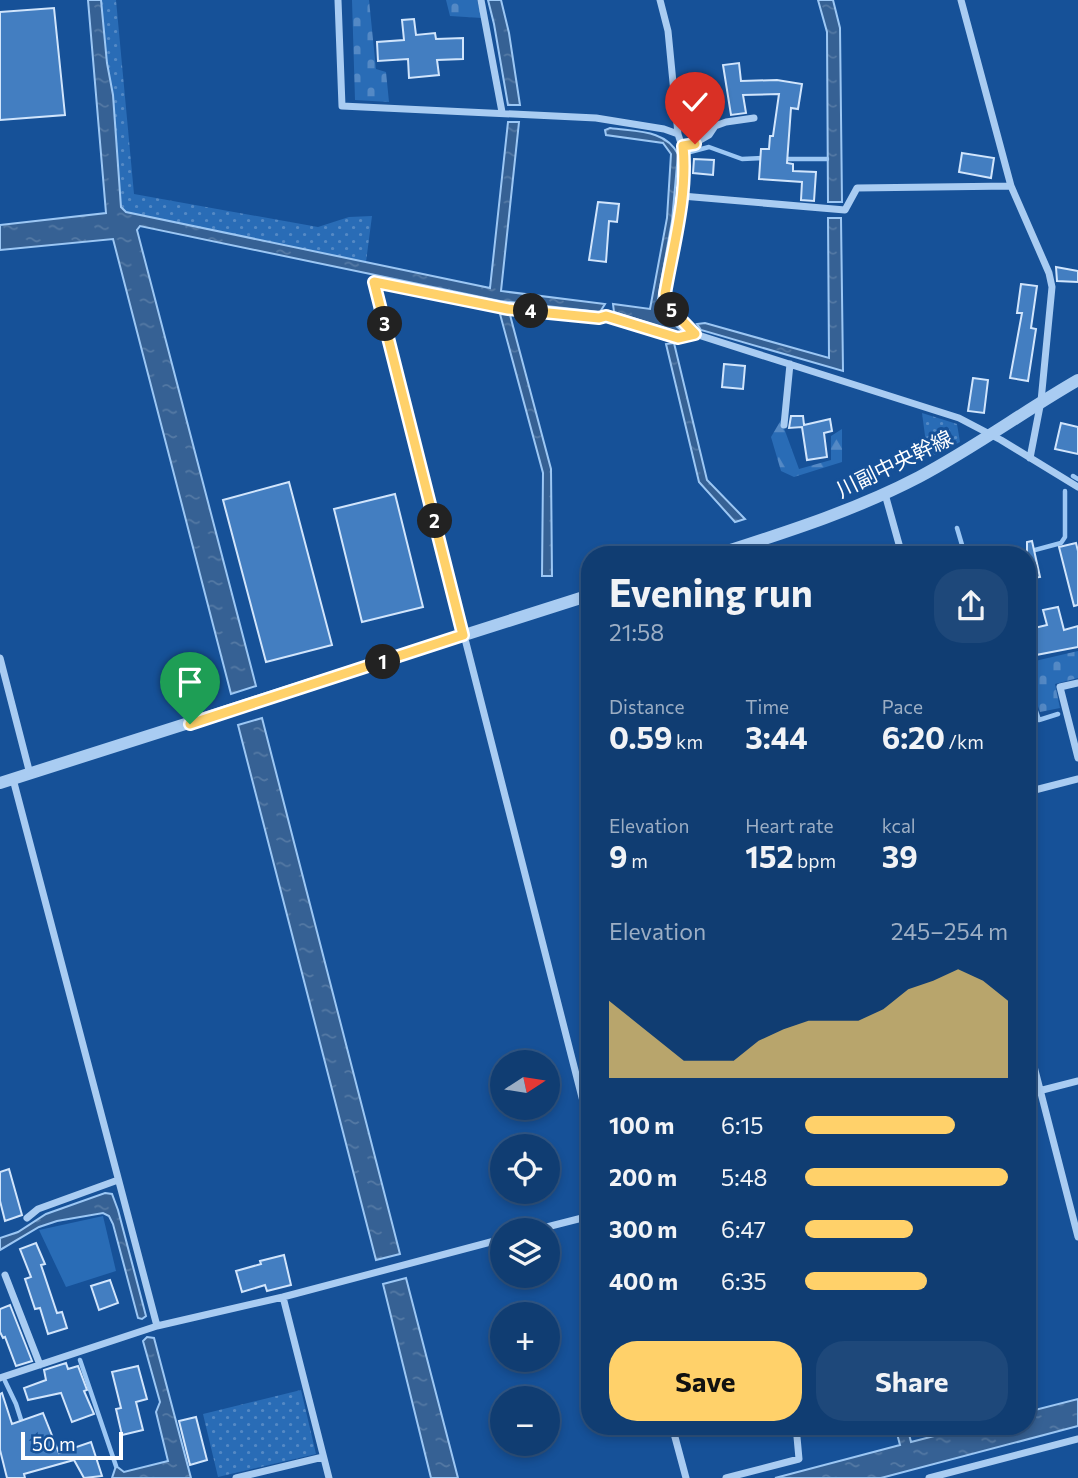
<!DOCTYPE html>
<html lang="en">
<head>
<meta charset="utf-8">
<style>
	body { margin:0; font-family:Commissioner,"Noto Sans JP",sans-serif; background:#1e487a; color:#f1f3f6; height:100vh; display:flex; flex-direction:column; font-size:26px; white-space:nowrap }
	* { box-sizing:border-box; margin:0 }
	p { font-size:23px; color:#9caec4 }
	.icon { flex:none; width:38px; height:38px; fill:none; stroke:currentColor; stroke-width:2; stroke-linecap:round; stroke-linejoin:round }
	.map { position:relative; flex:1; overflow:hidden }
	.panel { position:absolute; left:581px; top:546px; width:455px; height:889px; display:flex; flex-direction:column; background:#103d72; border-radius:28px; box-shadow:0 4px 10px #0003,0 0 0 2px #305684 }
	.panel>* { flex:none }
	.needle { width:46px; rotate:78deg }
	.controls { position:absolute; left:490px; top:1050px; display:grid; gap:14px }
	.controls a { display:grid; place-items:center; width:70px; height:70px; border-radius:50%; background:#103d72; box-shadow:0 4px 10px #0003,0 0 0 2px #305684; font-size:35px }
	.scale { position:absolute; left:21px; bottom:18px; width:102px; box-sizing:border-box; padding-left:7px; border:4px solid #fff; border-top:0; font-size:19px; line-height:24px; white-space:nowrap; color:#fff; -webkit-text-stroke:5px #165198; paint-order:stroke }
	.pin { position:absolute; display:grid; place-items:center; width:60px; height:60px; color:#fff; margin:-72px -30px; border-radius:50% 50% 50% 0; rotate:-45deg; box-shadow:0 0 7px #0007 }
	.pin .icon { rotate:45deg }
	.km { position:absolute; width:35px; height:35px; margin:-18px; border-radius:50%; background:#222; color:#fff; font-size:19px; line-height:35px; text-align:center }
	.round { display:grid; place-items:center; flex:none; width:74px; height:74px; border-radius:28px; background:#1e487a }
	.overview { display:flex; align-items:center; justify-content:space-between; height:119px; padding:0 28px }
	h1 { font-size:38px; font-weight:700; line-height:52px }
	.stats { display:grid; grid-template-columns:repeat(3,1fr); gap:10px; height:119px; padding:7px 28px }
	.stats div { display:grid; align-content:center }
	.stats b { font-size:30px; font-weight:700 }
	.stats small { font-size:19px; font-weight:400 }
	.stats p { font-size:19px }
	.chart { height:196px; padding:14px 28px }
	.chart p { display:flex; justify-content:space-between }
	.chart svg { width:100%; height:126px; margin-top:7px; fill:#ffd16a; opacity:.7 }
	.primary-button { display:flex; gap:14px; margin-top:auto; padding:14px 28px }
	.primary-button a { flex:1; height:80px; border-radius:28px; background:#ffd16a; color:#111; font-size:28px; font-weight:700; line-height:80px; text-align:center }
	.primary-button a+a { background:#1e487a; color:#f1f3f6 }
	ul { padding:0 28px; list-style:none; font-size:23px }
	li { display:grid; grid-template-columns:112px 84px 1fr; align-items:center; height:52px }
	li i { height:18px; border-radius:9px; background:#ffd16a }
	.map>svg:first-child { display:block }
	.grass { fill:url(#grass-dots) }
	.forest { fill:url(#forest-firs) }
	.cemetery { fill:url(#cemetery-stones) }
	.garden { fill:#296cb6 }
	.water { fill:url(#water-ripples); stroke:#9cc7f4; stroke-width:2 }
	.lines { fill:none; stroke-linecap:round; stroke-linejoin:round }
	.stream { stroke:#9cc7f4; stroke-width:4.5 }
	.building { fill:#437ec1; stroke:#d1e5fc; stroke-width:2 }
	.minor { stroke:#a9ccf2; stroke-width:7 }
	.tertiary { stroke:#a9ccf2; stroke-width:12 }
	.route-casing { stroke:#fff; stroke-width:14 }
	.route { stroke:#ffd16a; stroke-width:9 }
	.labels { text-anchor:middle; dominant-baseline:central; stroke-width:6; stroke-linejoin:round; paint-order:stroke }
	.street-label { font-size:21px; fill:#fff; stroke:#165198 }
</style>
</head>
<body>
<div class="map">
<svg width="1078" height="1478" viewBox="0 0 1078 1478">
	<defs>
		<pattern id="grass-dots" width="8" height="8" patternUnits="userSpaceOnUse" patternTransform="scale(1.75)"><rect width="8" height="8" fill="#296cb6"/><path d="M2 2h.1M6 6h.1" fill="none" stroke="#5489c5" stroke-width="1.8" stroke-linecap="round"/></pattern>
		<pattern id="forest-firs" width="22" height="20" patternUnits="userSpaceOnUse" patternTransform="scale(1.75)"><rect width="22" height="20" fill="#296cb6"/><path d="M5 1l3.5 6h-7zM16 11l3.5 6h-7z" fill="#5489c5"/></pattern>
		<pattern id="cemetery-stones" width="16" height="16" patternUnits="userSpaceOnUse" patternTransform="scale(1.75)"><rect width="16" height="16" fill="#296cb6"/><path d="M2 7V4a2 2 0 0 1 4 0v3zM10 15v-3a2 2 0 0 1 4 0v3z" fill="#5489c5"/></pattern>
		<pattern id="water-ripples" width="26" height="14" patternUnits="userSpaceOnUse" patternTransform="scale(1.75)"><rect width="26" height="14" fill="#366194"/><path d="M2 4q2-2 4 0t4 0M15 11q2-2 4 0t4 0" fill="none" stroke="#5479a4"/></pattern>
	</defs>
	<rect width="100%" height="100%" fill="#165198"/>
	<path class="grass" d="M101,0H116L134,194L318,227L349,217L372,216L366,262L126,212L121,207L113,95L107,63Z
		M922,413L957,424L960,442L928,458Z
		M301,1390L316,1454L218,1477L203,1414Z"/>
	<path class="forest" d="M781,420L799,469L831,460V436L842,429V462L794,477L781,471L771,437Z"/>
	<path class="cemetery" d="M352,0H369L376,69L386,72L389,102L355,100Z
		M446,0H477L482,18L450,16Z
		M1027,638L1035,661L1078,651V678L1055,684L1060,708L1040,712L1027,674Z"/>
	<path class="garden" d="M103,1216L116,1271L66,1287L39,1230Z"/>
	<path class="water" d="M88,0H101L107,63L113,95L121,207L126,212L490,288L508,122H519L501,291L605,304L600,312L500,301L140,226L137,230L256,686L231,694L113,239L0,250V225L106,213Z
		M488,0H501L509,33L520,105H508L494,24Z
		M818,0H833L840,28L842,202H828L827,32Z
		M610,128C635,132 665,129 678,154L672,221L656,310L681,330L680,333L614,312L613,304L650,309L667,218L671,154L663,143L606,135L605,130Z
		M828,218H841L843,371L701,330L697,324L705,323L829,358Z
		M500,314L510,315L551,469L552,576H542L543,473Z
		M674,343L707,480L745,519L735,522L699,482L666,344Z
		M262,718L400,1254L376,1260L238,725Z
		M105,1193L112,1194L118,1210L146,1316L142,1319L138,1318L113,1224L109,1216L103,1213L57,1221L39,1227L0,1250V1238L18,1232L46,1214Z
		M406,1278L458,1478H431L383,1284Z
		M147,1337L154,1338L191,1478H112L116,1466L124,1472L168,1461L156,1412L160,1402L143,1341Z
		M1078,1399V1426L881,1478H775L900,1445L895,1426H907L911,1442L973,1426H1027V1412Z"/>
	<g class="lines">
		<path class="stream" d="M690,152L709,147L742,159L763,158
			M783,159H827
			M1073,476L1078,479
			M957,528L965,555
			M1016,555L1061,543L1065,537V491
			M1027,685L1039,720L1058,714
			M80,1360L116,1466
			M5,1381L16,1404L23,1426"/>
	</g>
	<path class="building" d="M54,8L65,115L0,120V12Z
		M414,19L416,35L435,33L436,39L463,38V59L437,60L439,75L409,78L408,59L378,61L377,42L404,40L402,20Z
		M739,63L741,81L777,80L802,84L798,109L791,108L787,163L793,164V171L816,172L814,201L801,200L802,182L759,179L761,149H769L770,136H773L779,94L743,95L746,113L731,115L723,65Z
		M962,153L994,158L991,178L959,172Z
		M694,159L714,160L713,175L693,173Z
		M598,202L619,204L617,222L609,221L606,262L589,260Z
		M1056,267L1078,271V282L1057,281Z
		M1021,284L1037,286L1031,328L1036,329L1028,381L1010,378L1022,313H1017Z
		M724,364L745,366L743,389L722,387Z
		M973,378L988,380L984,413L968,411Z
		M791,416H803L804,425L830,419L832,431L824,433L827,457L807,460L802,427L789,428Z
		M1061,423L1078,427V454L1055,449Z
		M289,482L332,645L266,662L223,500Z
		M395,494L423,607L362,622L334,509Z
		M1032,541L1040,577L1027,579V542Z
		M1076,543L1078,551V605L1074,606L1059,547Z
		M1058,607L1064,630L1078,626V647L1036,655L1030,629L1047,625L1043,610Z
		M9,1169L22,1215L5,1221L0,1201V1172Z
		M36,1243L45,1264L41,1265L57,1313L62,1312L67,1328L48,1334L40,1308L35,1309L25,1279L31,1277L20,1249Z
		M284,1255L291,1285L267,1291L265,1285L242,1292L236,1271L261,1264L260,1261Z
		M110,1280L118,1303L99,1310L91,1286Z
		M10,1305L32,1361L16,1366L5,1337L3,1338L0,1332V1309Z
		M66,1363L68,1369L78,1366L87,1390L84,1391L94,1414L72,1422L61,1393L28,1400L24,1388L46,1380L44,1370Z
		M138,1366L147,1399L136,1402L143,1430L122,1435L116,1409L121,1408L112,1372Z
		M2,1393L12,1424L43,1413L59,1453L91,1442L102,1476L84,1478L74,1460L24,1474L25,1478H7L0,1450V1394Z
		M196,1417L207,1460L190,1465L179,1421Z"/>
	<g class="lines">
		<path class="minor" d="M338,0L342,106L596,118L664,129L678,134
			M481,0L502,112
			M660,0L668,31L678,134C694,174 672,252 665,294L667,305L695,334L959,418L1001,440L1078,487
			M961,0L1011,186L1049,273L1052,287L1041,401L1030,458
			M683,146L695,143L709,135L715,126L726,122L754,118
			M682,196L845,210L857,188L1011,186
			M784,425L790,364
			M885,494L902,555
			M0,658L30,774
			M1078,683L1060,687L1078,758
			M13,779L157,1326
			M1027,792L1078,779
			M1027,1039L1078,1237
			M1027,1094L1078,1081
			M590,1129L374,282L508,309L599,318L606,316L678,338L695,334
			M27,1218L38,1209L118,1180
			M535,1230L590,1216
			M5,1275L40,1365
			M283,1297L329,1478
			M0,1378L157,1326L283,1297L502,1239
			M672,1426L686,1478
			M236,1478L323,1457
			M726,1478L799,1459L796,1426
			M929,1478L1078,1439"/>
		<path class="tertiary" d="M715,555C783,533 854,511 919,477C974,448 1024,411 1078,380
			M0,783L590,595"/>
	</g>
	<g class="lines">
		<g class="route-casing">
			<path id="route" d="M190,724L463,635L374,282L508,309L599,318L606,316L678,338L695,334L667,305L665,294C673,247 688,195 683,146L695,144"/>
		</g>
		<use href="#route" class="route"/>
	</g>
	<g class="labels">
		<g class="street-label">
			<text transform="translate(894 463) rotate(-26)">川副中央幹線</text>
		</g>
	</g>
</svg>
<div class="controls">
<a><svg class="needle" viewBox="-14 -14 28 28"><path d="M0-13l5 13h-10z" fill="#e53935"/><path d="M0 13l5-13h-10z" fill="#9caec4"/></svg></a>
<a><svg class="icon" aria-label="locate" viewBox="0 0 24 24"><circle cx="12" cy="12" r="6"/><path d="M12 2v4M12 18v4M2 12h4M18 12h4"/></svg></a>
<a><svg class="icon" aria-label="layers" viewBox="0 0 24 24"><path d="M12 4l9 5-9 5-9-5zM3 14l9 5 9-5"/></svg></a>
<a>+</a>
<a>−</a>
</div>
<div class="scale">50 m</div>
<div class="pin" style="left:190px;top:724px;background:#1e9e55"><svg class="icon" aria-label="arrive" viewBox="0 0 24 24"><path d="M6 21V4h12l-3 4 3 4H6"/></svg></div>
<div class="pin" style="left:695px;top:144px;background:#d93025"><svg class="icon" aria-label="check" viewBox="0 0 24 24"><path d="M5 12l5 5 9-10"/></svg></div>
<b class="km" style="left:383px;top:662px">1</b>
<b class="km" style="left:435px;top:521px">2</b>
<b class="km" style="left:385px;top:324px">3</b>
<b class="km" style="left:531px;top:311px">4</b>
<b class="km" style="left:672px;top:310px">5</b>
<section class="panel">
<div class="overview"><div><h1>Evening run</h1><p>21:58</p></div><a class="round"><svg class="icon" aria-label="share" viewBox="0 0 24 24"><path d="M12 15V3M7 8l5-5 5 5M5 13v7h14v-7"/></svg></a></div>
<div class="stats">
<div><p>Distance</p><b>0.59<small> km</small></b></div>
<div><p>Time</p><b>3:44</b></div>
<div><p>Pace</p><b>6:20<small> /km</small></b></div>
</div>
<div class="stats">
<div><p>Elevation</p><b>9<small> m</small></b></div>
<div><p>Heart rate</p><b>152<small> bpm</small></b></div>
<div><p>kcal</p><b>39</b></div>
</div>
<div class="chart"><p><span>Elevation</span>245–254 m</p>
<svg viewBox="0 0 160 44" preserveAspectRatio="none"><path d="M0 44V17L10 24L20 31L30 38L40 38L50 38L60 31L70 27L80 24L90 24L100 24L110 20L120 13L130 10L140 6L150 10L160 17V44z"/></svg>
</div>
<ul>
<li><b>100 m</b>6:15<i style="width:74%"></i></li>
<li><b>200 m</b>5:48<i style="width:100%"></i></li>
<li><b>300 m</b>6:47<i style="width:53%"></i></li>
<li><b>400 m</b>6:35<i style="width:60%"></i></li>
</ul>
<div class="primary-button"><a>Save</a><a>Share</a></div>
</section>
</div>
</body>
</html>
